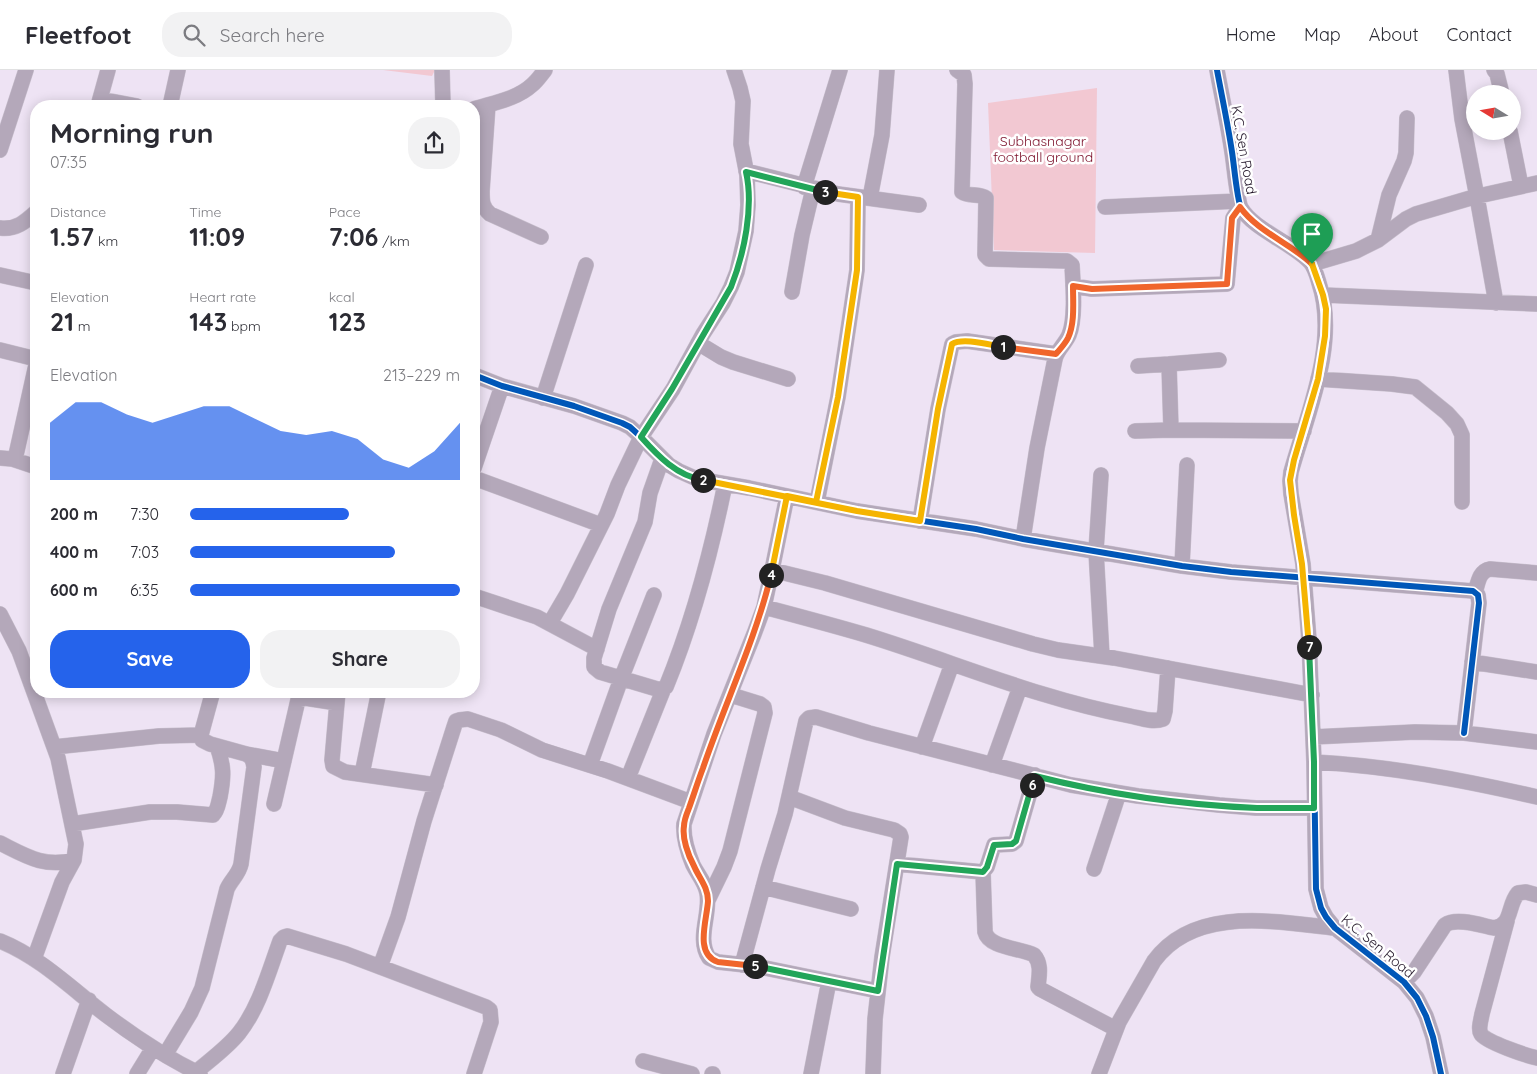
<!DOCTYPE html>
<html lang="en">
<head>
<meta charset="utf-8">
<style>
	body { margin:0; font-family:Quicksand,sans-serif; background:#f2f2f3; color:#2b2b33; height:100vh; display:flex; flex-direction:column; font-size:19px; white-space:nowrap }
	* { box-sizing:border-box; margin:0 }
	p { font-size:16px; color:#7c7c81 }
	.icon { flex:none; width:28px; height:28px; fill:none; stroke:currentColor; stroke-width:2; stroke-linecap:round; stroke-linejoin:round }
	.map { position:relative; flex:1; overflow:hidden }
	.panel { position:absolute; left:30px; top:30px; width:450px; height:598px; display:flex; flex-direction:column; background:#fff; border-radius:20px; box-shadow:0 2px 12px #0003 }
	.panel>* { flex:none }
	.needle { width:32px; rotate:281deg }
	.controls { position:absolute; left:1466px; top:15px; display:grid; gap:10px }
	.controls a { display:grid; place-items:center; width:55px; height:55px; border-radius:50%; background:#fff; box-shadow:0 2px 12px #0003; font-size:25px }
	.pin { position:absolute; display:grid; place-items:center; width:42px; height:42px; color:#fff; margin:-51px -21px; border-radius:50% 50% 50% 0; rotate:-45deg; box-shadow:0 0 5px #0007 }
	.pin .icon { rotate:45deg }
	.km { position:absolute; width:25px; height:25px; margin:-12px; border-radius:50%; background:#222; color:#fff; font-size:14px; line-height:25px; text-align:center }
	.round { display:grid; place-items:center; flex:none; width:52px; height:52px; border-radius:20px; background:#f2f2f3 }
	.headline { display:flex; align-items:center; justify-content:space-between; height:85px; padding:0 20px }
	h1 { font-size:28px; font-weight:700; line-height:38px }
	.metrics { display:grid; grid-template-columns:repeat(3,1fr); gap:8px; height:85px; padding:5px 20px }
	.metrics div { display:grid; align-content:center }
	.metrics b { font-size:25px; font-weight:700 }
	.metrics small { font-size:14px; font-weight:400 }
	.metrics p { font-size:14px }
	.chart { height:140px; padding:10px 20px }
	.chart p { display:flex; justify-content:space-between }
	.chart svg { width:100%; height:90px; margin-top:5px; fill:#2563eb; opacity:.7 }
	.cta { display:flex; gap:10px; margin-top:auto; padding:10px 20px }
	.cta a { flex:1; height:58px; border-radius:20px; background:#2563eb; color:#fff; font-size:20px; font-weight:700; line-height:58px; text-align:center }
	.cta a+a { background:#f2f2f3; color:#2b2b33 }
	ul { padding:0 20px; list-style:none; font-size:16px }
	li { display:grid; grid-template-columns:80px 60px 1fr; align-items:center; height:38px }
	li i { height:12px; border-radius:6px; background:#2563eb }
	header { display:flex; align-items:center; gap:30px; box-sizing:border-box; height:70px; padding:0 25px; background:#fff; border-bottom:1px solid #e1e1e2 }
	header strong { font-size:24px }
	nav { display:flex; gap:28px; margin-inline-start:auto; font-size:18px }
	.search { width:350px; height:45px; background:#f2f2f3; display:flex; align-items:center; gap:12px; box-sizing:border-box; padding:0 18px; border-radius:20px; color:#7c7c81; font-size:19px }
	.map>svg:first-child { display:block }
	.green { fill:#f2c8d2 }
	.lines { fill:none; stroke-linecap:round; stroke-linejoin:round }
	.minor-casing { stroke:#c9c0ce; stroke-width:16 }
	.minor { stroke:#b4a8ba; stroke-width:15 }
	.cycleway-casing { stroke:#fff; stroke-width:9 }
	.cycleway { stroke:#0057b8; stroke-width:6 }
	.split-1-casing { stroke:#fff; stroke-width:10 }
	.split-2-casing { stroke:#fff; stroke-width:10 }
	.split-3-casing { stroke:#fff; stroke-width:10 }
	.split-4-casing { stroke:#fff; stroke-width:10 }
	.split-5-casing { stroke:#fff; stroke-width:10 }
	.split-6-casing { stroke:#fff; stroke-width:10 }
	.split-7-casing { stroke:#fff; stroke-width:10 }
	.split-8-casing { stroke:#fff; stroke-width:10 }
	.split-1 { stroke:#f0652b; stroke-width:6 }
	.split-2 { stroke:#f5b400; stroke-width:6 }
	.split-3 { stroke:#22a559; stroke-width:6 }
	.split-4 { stroke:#f5b400; stroke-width:6 }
	.split-5 { stroke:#f0652b; stroke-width:6 }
	.split-6 { stroke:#22a559; stroke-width:6 }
	.split-7 { stroke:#22a559; stroke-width:6 }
	.split-8 { stroke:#f5b400; stroke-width:6 }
	.labels { text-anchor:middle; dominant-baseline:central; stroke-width:5; stroke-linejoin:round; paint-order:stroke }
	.park-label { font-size:14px; fill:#7d112b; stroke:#fff }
	.street-label { font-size:14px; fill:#231629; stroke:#fff }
</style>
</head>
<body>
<header>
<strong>Fleetfoot</strong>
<div class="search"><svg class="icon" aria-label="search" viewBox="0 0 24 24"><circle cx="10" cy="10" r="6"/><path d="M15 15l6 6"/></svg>Search here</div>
<nav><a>Home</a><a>Map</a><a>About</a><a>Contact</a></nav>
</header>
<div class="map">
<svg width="1537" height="1004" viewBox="0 0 1537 1004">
	<rect width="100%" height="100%" fill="#eee3f4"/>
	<path class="green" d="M383,0H435L432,6Z
		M1097,18L1095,183L994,180L988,33Z"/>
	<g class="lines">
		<g class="minor-casing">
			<path id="minor" d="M442,0L443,36
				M957,0L964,5L965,14L962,122C969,127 979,123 986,128L985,185L989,189L1067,191L1072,195C1073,214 1076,248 1069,265C1065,274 1057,280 1055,289L1037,378L1023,469
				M1217,0C1222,27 1228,55 1232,82C1234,94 1237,130 1241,138C1253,159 1292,173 1310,192C1315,198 1317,206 1319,213C1339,273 1307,344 1291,402L1290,411L1291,424L1303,494L1309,570L1314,692L1316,819L1321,838L1326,847L1335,858L1404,912L1417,928L1426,946L1433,967L1441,1004
				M1456,0L1462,49L1477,127L1496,233
				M1494,0L1497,4L1502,24
				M100,29L137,36
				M488,35L482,121C482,131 482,137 490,144L541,167
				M98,36L108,0
				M170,36L178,0
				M474,39C493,33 517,29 532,15C537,11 541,5 545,0
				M1510,61L1521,116
				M0,80L26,0
				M746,101L838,124L919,135
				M804,117L840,0
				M870,128L882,65L887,0
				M1105,137L1239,131
				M0,158C16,160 25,152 36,142
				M1378,170L1389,125L1404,91L1406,83L1407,48
				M1312,194L1356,181L1378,170L1406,149L1416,144L1474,127L1537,113
				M0,205L36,213
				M1073,216L1092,219L1227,214L1233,148L1240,137
				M792,222L802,165L813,119
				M1323,225L1537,234
				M698,273L721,287L733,292L788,309
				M0,280L36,289
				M1138,296L1169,294
				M474,305L502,316L574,336L622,353L630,357L641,367L669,395L679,401L697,409L749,418L857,441L976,459L1023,469L1182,496L1231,502L1473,521L1478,525L1479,533L1464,663
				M1318,309L1392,314L1415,317L1447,343L1457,354L1462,365V432
				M543,328L586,195
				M1171,360L1169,294L1219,290
				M1135,361L1171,360L1304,361
				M0,388L12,389L16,385L36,295
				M12,389L36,397
				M662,389L650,423L645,452L609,539L594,588V597L600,602L657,619H662L666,617C693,551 711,483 725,414
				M474,398L502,316
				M1101,405L1096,481L1102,586
				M474,408L601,455
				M787,426L772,500L764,537L754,564L714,664L684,754C683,767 688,783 693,795C698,805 705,812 707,823C711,844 696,868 709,888L718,892L755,896L878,921
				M817,432L838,327L857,200L858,127
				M920,451L938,339L952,274L956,272L967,271L1056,284
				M1182,496L1187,395
				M772,500L825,513L1033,574L1058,580L1114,588L1312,625
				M1475,523C1478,513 1479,501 1490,499L1537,503
				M474,526L537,547L597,579
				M764,537C798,546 832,555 866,565C954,592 1039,629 1130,646C1140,648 1153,653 1163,649L1165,641L1168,598
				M0,544L19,581L58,688L76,774L74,790L62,812L34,889
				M550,553L567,524L607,444L618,415L641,367L673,319L703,264L723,233L731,217L737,202L746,161L748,135L747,105L741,74L743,31L740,18L734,0
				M1472,592L1537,602
				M338,621L332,690L333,696L345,702L436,715
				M1313,667L1415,662L1464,663L1537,672
				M54,677L159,666L201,665
				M922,677L952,594
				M246,684L284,691
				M1314,692C1390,696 1463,710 1537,727
				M590,695L621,609L654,525
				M992,695L1020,617
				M362,704L379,621
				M628,708L664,618
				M789,727L845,748L894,760L900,764L901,767L882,887L875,949L873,1004
				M274,734L298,630L305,628L337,633
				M72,754L150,742H177L213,745C218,740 218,734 220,727C224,706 224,696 217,676
				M0,773C26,786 44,798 74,790
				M897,794L983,802L987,797L994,775L1012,774L1016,771L1035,705
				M1094,799L1119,723
				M983,802L985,862C989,878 1021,878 1034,885C1042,894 1039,906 1038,917L1040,919L1116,959
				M763,817L851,839
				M708,830L724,797L730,781L765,643L764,637L760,634L731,625
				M1507,851L1482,944C1481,950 1478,959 1481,964C1485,972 1528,986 1537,988
				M0,871C40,887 72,919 106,945C135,967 167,988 200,1004
				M742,895L768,799L785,744L806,651L809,648L816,647L869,663L1071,715L1138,726L1219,735L1256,738H1314
				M380,897L398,847L424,751L454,657L456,651L459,650L468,649L501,660L542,680L608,701L691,732
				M1404,912L1414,902L1445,855C1456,847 1480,855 1494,858C1513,855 1507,836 1518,823L1526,822L1537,825
				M165,985L191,942L202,918L227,819C231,810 239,804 241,794L254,697C253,690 252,687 246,684L210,674L202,670L201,665L213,621
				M643,991L692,1004
				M196,1002C210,990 227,978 239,963C259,938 269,901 280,871L284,867L287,866L346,884L486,937L490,940L491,952L474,1004
				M63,1004L89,930
				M137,1004L153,978
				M712,1004H713
				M811,1004L829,911
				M1099,1004L1119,952L1154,891C1195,835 1276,852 1335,858"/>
		</g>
		<use href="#minor" class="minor"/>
		<g class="cycleway-casing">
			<path id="cycleway" d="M1217,0C1222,27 1228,55 1232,82C1234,94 1237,130 1241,138C1253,159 1292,173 1310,192C1315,198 1317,206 1319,213C1339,273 1307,344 1291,402L1290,411L1291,424L1303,494L1309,570L1314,692L1316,819L1321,838L1326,847L1335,858L1404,912L1417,928L1426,946L1433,967L1441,1004
				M474,305L502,316L574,336L622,353L630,357L641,367L669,395L679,401L697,409L749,418L857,441L976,459L1023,469L1182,496L1231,502L1473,521L1478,525L1479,533L1464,663"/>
		</g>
		<use href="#cycleway" class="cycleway"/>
	</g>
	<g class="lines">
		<g class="split-1-casing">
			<path id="split-1" d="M1003,277L1056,284C1060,279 1065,274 1068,268C1075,253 1073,233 1073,216L1092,219L1227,214L1232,148L1240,137C1258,162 1290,173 1312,194"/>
		</g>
		<g class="split-2-casing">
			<path id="split-2" d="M703,410L857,441L920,451L938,339L952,274C963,267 990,275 1003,277"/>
		</g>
		<g class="split-3-casing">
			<path id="split-3" d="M703,410C677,406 658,386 641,367L672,319L731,217C744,184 754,137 746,102L825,122"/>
		</g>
		<g class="split-4-casing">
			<path id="split-4" d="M771,505L787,426L816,432L838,327L857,200L858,127L825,122"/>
		</g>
		<g class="split-5-casing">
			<path id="split-5" d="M755,896L718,892C694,884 707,850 708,831C708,817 699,808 694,796C688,785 682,768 684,756C684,750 687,743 689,738C694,724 698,711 703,698C725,633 755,571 771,505"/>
		</g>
		<g class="split-6-casing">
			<path id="split-6" d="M755,896L878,921L897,794L983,802L987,797L994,775L1012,774L1016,771L1032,715"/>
		</g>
		<g class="split-7-casing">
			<path id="split-7" d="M1032,715L1035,706C1106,724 1183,735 1257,738C1276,738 1295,738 1314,738V692L1309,577"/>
		</g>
		<g class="split-8-casing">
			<path id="split-8" d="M1309,577L1302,494L1294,445L1290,410L1294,390L1318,309L1325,266L1326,239L1323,225L1312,194"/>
		</g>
		<use href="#split-1" class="split-1"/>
		<use href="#split-2" class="split-2"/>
		<use href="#split-3" class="split-3"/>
		<use href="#split-4" class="split-4"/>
		<use href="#split-5" class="split-5"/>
		<use href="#split-6" class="split-6"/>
		<use href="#split-7" class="split-7"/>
		<use href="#split-8" class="split-8"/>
	</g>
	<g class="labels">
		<g class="park-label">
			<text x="1043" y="71">Subhasnagar<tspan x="1043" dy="16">football ground</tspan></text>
		</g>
		<g class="street-label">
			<text transform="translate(1244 80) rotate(80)">K.C. Sen Road</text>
			<text transform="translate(1378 876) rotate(40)">K.C. Sen Road</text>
		</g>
	</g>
</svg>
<div class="controls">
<a><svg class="needle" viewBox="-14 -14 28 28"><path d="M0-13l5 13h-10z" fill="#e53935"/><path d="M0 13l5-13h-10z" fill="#7c7c81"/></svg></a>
</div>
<div class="pin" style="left:1312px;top:194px;background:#1e9e55"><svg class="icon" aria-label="arrive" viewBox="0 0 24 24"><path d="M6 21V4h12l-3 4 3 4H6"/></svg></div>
<b class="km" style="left:1003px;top:277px">1</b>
<b class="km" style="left:703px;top:410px">2</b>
<b class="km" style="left:825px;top:122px">3</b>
<b class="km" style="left:771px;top:505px">4</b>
<b class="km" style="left:755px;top:896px">5</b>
<b class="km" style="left:1032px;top:715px">6</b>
<b class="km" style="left:1309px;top:577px">7</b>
<section class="panel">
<div class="headline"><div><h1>Morning run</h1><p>07:35</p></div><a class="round"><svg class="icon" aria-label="share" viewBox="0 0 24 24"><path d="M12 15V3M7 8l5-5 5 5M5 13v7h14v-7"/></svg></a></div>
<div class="metrics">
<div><p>Distance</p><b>1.57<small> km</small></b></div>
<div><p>Time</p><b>11:09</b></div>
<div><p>Pace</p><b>7:06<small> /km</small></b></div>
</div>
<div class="metrics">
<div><p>Elevation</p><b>21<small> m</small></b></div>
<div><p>Heart rate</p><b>143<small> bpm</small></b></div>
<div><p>kcal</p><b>123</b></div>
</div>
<div class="chart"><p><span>Elevation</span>213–229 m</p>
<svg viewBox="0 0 160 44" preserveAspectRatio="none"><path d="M0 44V16L10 6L20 6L30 12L40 16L50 12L60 8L70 8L80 14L90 20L100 22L110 20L120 24L130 34L140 38L150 30L160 16V44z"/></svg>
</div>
<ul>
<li><b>200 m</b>7:30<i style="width:59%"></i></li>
<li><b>400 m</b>7:03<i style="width:76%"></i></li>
<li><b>600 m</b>6:35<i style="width:100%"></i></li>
</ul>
<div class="cta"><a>Save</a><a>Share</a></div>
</section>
</div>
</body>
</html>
